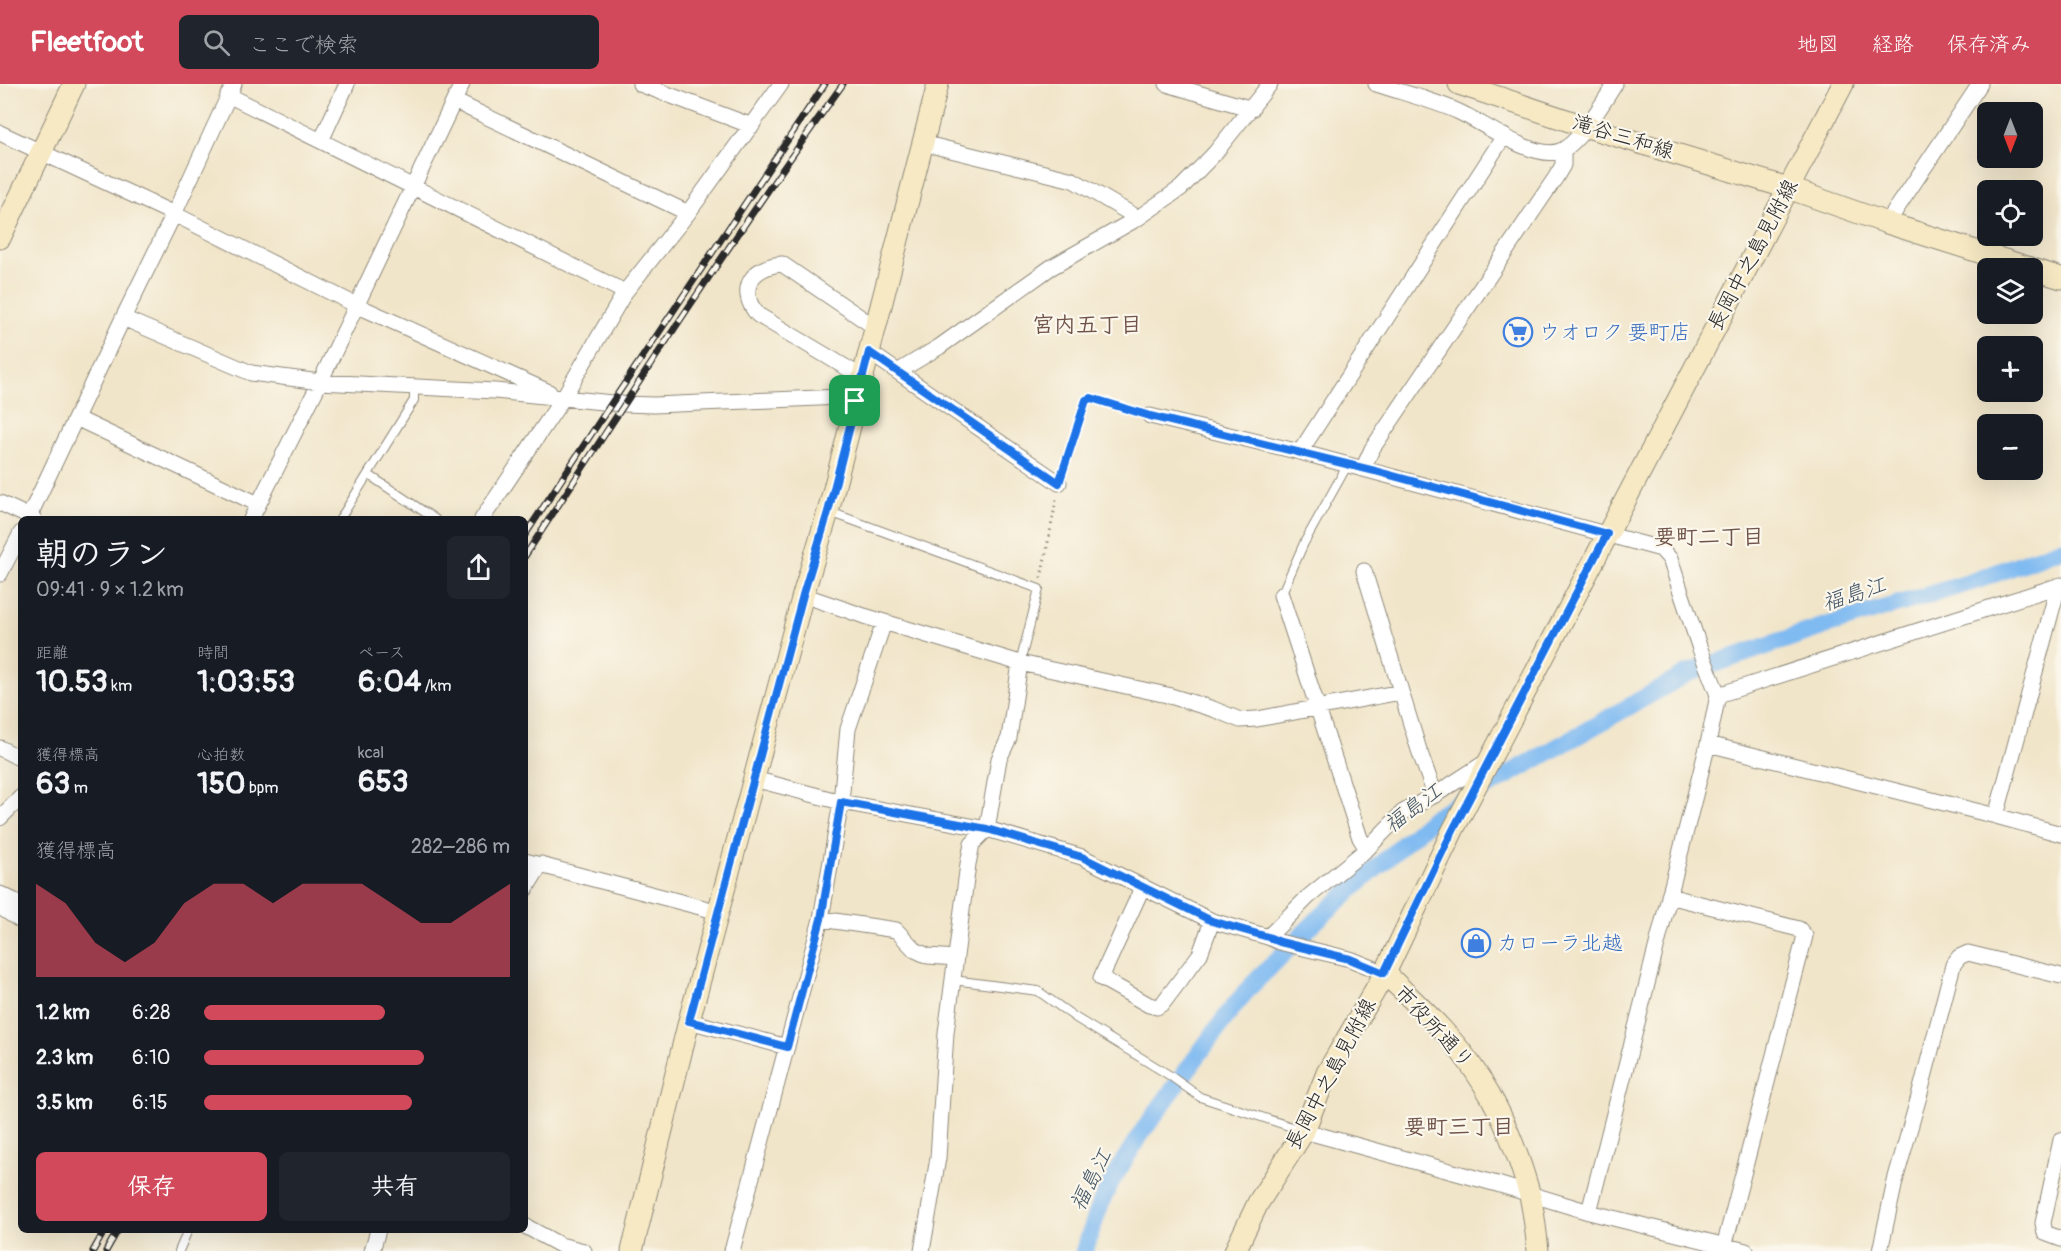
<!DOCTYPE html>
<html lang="ja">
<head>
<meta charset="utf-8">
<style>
	body { margin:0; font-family:Pangolin,"Klee One",sans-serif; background:#20242c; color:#f1f3f6; height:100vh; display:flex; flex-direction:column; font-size:22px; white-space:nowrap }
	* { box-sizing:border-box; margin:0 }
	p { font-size:20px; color:#9ea1a6 }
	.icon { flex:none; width:33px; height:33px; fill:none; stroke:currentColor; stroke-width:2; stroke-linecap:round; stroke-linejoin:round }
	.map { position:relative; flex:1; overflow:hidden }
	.drawer { position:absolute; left:18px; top:432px; width:510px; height:717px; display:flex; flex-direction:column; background:#171b24; border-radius:9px; box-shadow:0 6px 24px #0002 }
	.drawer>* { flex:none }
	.needle { width:39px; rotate:180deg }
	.controls { position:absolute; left:1977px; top:18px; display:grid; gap:12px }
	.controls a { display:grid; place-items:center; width:66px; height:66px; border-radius:9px; background:#171b24; box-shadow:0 6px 24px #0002; font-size:30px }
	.pin { position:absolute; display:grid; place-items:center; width:51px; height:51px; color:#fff; margin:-26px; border-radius:12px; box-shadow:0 3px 9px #0006 }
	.round { display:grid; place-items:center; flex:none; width:63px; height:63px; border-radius:9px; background:#20242c }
	.overview { display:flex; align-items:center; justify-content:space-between; height:102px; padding:0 18px }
	h1 { font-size:33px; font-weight:700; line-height:45px }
	.figures { display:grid; grid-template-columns:repeat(3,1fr); gap:9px; height:102px; padding:6px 18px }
	.figures div { display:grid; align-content:center }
	.figures b { font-size:30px; font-weight:700 }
	.figures small { font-size:16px; font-weight:400 }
	.figures p { font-size:16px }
	.chart { height:168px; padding:12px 18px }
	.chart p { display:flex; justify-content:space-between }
	.chart svg { width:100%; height:108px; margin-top:6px; fill:#d1495b; opacity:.7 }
	.cta { display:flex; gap:12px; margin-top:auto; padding:12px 18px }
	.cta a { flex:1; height:69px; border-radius:9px; background:#d1495b; color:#fff; font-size:24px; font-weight:700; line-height:69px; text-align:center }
	.cta a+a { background:#20242c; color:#f1f3f6 }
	ul { padding:0 18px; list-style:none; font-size:20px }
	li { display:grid; grid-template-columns:96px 72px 1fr; align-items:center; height:45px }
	li i { height:15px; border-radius:8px; background:#d1495b }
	header { display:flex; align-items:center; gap:36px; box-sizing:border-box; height:84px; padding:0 30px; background:#d1495b; color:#fff }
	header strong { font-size:28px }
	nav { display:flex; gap:33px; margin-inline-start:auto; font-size:21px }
	.search { width:420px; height:54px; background:#20242c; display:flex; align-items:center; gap:15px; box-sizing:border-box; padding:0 21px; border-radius:9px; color:#9ea1a6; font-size:22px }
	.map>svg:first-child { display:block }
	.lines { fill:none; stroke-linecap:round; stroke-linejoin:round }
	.canal { stroke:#7fbaf1; stroke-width:18 }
	.lane-casing { stroke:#8e887a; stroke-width:10 }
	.street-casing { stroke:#8e887a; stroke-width:17 }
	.secondary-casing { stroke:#8e887a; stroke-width:23 }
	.path { stroke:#8e887a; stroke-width:3; stroke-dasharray:1.5 4.5; stroke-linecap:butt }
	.lane { stroke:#fff; stroke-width:8 }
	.street { stroke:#fff; stroke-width:15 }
	.secondary { stroke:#f6e9c3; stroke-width:21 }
	.rail-casing { stroke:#2b2b2b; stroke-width:7 }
	.rail { stroke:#fbf7ec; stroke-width:4.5; stroke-dasharray:14; stroke-linecap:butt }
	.route-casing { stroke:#fff; stroke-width:12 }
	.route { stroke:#1a73e8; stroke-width:8 }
	.labels { text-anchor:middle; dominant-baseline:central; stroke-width:4.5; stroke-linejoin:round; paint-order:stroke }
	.street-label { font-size:21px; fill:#2b2b2b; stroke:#fbf7ec }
	.shop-label { font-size:21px; fill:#366cbe; stroke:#fbf7ec; text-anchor:start }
	.neighbourhood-label { font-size:22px; font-weight:bold; fill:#705449; stroke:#fbf7ec }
	.water-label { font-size:22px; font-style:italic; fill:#445666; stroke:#fbf7ec }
</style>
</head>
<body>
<header>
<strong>Fleetfoot</strong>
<div class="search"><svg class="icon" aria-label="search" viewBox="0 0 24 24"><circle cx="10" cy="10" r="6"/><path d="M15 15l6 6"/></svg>ここで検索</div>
<nav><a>地図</a><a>経路</a><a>保存済み</a></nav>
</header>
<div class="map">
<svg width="2061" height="1167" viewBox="0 0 2061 1167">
	<rect width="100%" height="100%" fill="#fbf7ec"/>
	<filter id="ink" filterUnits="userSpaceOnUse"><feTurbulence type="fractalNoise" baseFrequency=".0167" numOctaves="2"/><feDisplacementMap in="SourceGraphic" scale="12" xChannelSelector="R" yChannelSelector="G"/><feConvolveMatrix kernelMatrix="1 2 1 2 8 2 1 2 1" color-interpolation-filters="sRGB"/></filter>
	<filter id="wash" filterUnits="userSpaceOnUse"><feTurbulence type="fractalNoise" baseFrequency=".008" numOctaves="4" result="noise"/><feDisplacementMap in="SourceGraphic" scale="24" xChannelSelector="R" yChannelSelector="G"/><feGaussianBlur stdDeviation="1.35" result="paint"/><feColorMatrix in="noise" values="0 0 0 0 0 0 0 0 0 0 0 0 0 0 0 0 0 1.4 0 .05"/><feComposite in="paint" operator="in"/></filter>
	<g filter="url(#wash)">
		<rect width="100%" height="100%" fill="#f1e5c9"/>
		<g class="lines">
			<path class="canal" d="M1084,1167L1102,1116L1112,1096L1140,1051L1233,923L1250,903L1318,835L1434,733L1688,589L1825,542L1972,498L2061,465"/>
		</g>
	</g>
	<g filter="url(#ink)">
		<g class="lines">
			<g class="lane-casing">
				<path id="lane" d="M369,391L435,435
					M830,428L1039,505L1020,579
					M340,435L414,316V303
					M1281,511L1304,459L1347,382
					M953,896L1038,907L1076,934L1169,991L1200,1013L1301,1046
					M179,1167L188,1146"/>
			</g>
			<g class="street-casing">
				<path id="street" d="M640,0L752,42
					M1167,0L1252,25
					M1376,0C1403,9 1433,16 1459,28C1484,39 1534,77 1560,67C1579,60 1604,17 1615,0
					M228,11L625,208
					M454,17L688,129
					M0,49L174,130L356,221L549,308
					M321,57L347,0
					M922,59L1073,96L1138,134
					M1887,139L1980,0
					M123,234L251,289L320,298L495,307L622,320L654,321L841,313L855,317
					M869,268L1059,399
					M899,287L939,263L1050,184L1138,134L1181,104L1215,69L1270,0
					M862,293L758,231C736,206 752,182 782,180L876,244
					M1150,332L1300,368L1661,465L1670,475L1700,565L1718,611L1708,660L1589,1128
					M76,334L258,420
					M1300,368L1504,52
					M1363,385L1372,365L1556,93L1563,81V66
					M0,419L34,435
					M28,435L123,234L174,130L234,0
					M251,435L320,298L462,0
					M482,435L563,314L625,208L688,129L781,0
					M1364,487L1419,666L1435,711
					M0,490L21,449
					M803,511L864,532L1020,579L1167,611L1213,625L1240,636L1257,635L1401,608
					M1281,511L1360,754L1367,765
					M1718,611L2061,501
					M1708,660L1996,732L2061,750
					M0,664L21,675
					M754,695L841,718L987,745L1082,773L1212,837L1268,853L1279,858L1350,875L1385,889
					M1996,732L2058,503
					M0,734L21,713
					M525,777L719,828
					M1143,802L1101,894L1149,921L1157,923L1163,919L1200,870L1212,837
					M525,806L541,780
					M0,810L21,820
					M1669,812L1799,845L1805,852L1723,1167
					M0,823L21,837
					M821,835L896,846L915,866L928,872L956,874
					M1268,853L1308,813L1367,765L1403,728L1435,711L1489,676
					M689,937L787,963
					M1304,1047L1497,1100L1589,1128L1746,1167
					M2061,1056L2043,1139L2045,1149L2061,1155
					M525,1142L560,1161L584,1167
					M372,1167L378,1146
					M732,1167L821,835L841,718L848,645L884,538
					M922,1167L938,1074L946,949L968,780L972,760L987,745L999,675L1009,654L1020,579
					M1880,1167L1896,1093L1920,1009L1953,881L1959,873L1968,869L2061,892"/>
			</g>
			<g class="secondary-casing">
				<path id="secondary" d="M1459,0L1587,43L1788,104L1887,139L2030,184
					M0,154L74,0
					M2032,185L2061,194
					M1385,889C1416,920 1451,950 1475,987C1500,1023 1517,1066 1529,1108C1534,1127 1536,1148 1538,1167
					M632,1167L689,937L803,511L828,428L938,0
					M1235,1167L1258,1119L1304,1047L1327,989L1385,889L1453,746L1843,0"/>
			</g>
			<path class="path" d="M1064,386L1086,316L1091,314L1135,328
				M1041,494L1057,412"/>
			<use href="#lane" class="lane"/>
			<use href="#street" class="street"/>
			<use href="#secondary" class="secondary"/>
			<g class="rail-casing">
				<path id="rail" d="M525,451L611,320L825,0
					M525,472C629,313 732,154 843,0
					M93,1167L105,1146
					M106,1167L118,1146"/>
			</g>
			<use href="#rail" class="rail"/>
		</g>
	</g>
	<g class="lines" filter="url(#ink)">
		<g class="route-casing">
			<path id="route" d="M869,268L1059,399L1086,316L1091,314L1150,332L1375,387L1607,450L1453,746L1384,889L1350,875L1280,858L1268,853L1212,837L1082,773L987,745L841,718L821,835L787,963L689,937L803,511L828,428Z"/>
		</g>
		<use href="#route" class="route"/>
	</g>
	<defs>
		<g id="supermarket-ring" transform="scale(1.5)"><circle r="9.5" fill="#fbf7ec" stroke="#3f7fe0" stroke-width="1.5"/><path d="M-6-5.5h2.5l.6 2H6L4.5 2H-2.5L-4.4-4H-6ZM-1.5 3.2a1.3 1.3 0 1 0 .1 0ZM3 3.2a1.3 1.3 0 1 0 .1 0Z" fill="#3f7fe0"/></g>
		<g id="shop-ring" transform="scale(1.5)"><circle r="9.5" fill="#fbf7ec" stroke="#3f7fe0" stroke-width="1.5"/><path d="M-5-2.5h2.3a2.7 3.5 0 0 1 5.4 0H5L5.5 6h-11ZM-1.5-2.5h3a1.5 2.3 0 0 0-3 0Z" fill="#3f7fe0"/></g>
	</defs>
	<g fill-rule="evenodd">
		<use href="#supermarket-ring" x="1518" y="248"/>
		<use href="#shop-ring" x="1476" y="859"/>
	</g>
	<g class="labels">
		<g class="street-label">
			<text transform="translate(1623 53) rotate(17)">滝谷三和線</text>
			<text transform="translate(1753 171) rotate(-62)">長岡中之島見附線</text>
			<text transform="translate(1434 943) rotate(47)">市役所通り</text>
			<text transform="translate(1331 990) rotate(-62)">長岡中之島見附線</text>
		</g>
		<g class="shop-label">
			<text x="1539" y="248">ウオロク 要町店</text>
			<text x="1497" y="859">カローラ北越</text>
		</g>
		<g class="neighbourhood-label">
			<text x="1087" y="241">宮内五丁目</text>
			<text x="1709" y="453">要町二丁目</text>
			<text x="1459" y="1043">要町三丁目</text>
		</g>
		<g class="water-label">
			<text transform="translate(1854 510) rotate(-18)">福島江</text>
			<text transform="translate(1413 724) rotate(-37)">福島江</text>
			<text transform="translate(1091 1096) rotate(-63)">福島江</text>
		</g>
	</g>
</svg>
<div class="controls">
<a><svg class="needle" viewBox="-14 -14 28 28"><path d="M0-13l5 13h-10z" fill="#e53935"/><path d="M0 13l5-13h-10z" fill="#9ea1a6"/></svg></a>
<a><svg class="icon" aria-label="locate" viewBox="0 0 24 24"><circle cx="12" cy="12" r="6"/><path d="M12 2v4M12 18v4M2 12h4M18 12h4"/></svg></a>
<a><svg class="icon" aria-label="layers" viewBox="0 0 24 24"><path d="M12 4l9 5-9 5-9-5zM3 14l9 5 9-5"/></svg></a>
<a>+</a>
<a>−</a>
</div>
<div class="pin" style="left:855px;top:317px;background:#1e9e55"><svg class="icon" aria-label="arrive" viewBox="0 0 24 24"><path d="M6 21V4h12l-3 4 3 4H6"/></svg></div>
<section class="drawer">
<div class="overview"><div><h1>朝のラン</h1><p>09:41 · 9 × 1.2 km</p></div><a class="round"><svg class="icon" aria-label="share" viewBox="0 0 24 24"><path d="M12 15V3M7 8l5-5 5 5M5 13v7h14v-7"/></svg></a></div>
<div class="figures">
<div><p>距離</p><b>10.53<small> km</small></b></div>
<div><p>時間</p><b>1:03:53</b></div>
<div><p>ペース</p><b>6:04<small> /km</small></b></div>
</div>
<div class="figures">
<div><p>獲得標高</p><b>63<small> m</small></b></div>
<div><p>心拍数</p><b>150<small> bpm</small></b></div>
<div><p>kcal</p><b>653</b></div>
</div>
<div class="chart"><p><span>獲得標高</span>282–286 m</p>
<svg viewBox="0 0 160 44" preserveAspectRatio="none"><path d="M0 44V6L10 14L20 30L30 38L40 30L50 14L60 6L70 6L80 14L90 6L100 6L110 6L120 14L130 22L140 22L150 14L160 6V44z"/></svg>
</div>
<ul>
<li><b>1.2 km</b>6:28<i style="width:59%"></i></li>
<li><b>2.3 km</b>6:10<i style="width:72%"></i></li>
<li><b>3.5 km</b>6:15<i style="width:68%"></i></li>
</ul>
<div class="cta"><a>保存</a><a>共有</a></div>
</section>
</div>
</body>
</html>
